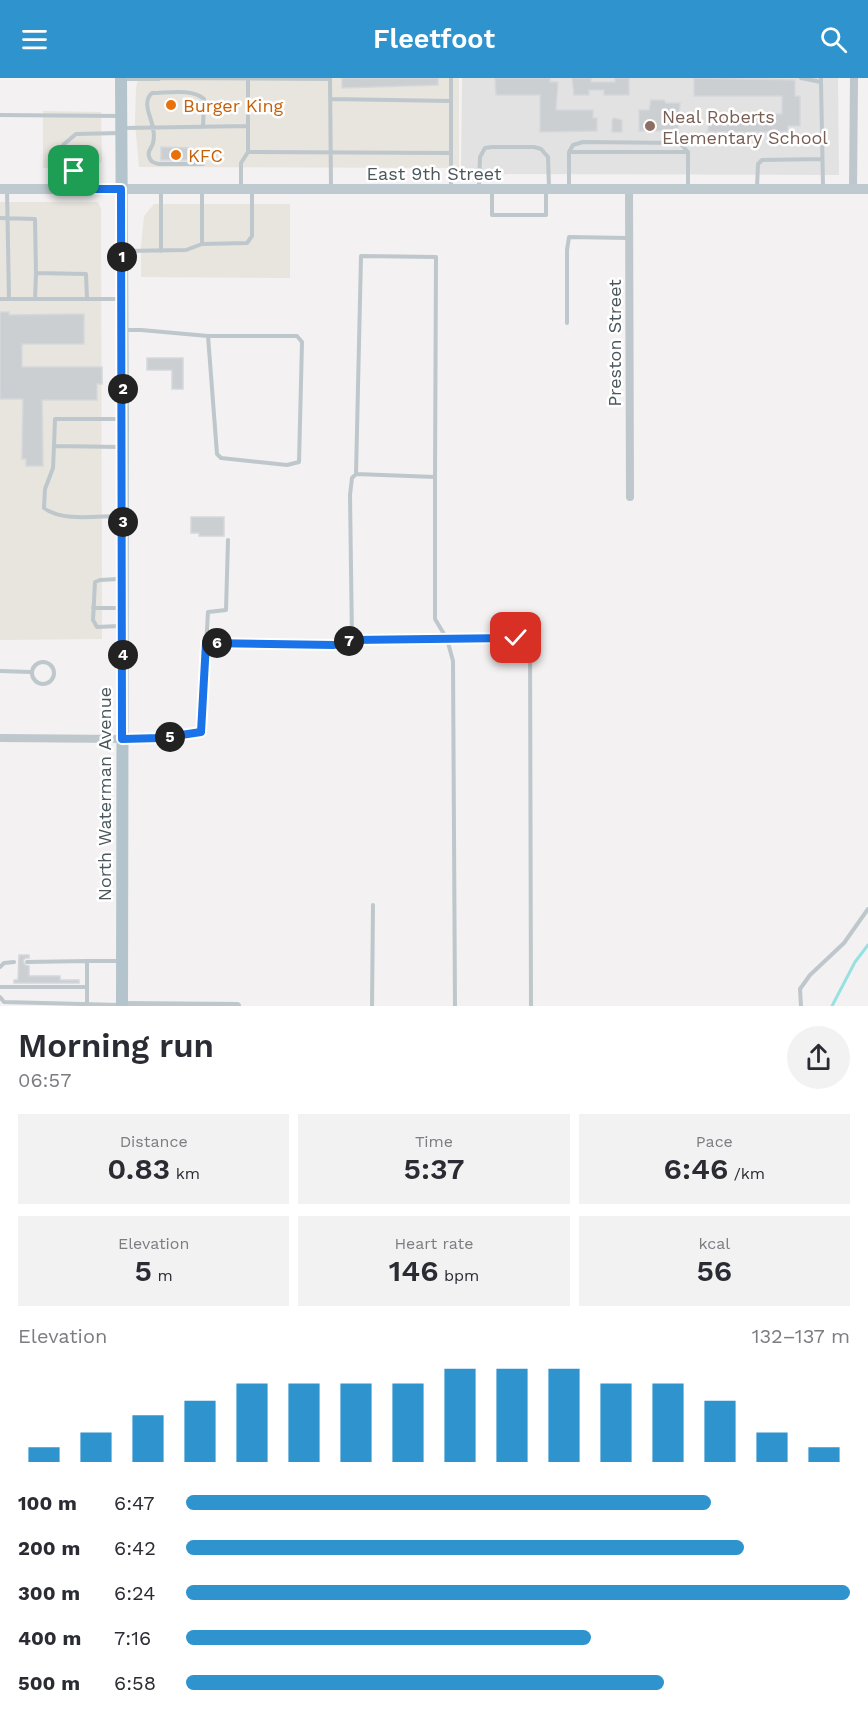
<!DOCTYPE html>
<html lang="en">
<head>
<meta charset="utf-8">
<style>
	body { margin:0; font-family:"Work Sans",sans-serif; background:#f2f2f3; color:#2b2b33; height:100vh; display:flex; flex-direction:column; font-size:22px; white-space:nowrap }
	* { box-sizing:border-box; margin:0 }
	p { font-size:20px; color:#7c7c81 }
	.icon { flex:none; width:33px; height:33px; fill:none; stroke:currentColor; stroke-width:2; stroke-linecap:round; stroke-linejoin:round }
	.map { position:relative; height:928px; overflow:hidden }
	.side { display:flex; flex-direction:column; background:#fff; flex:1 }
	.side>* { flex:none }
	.pin { position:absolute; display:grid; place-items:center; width:51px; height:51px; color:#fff; margin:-26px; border-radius:12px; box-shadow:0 3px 9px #0006 }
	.km { position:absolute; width:30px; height:30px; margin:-15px; border-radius:50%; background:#222; color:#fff; font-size:16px; line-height:30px; text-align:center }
	.round { display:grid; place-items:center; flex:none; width:63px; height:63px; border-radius:32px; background:#f2f2f3 }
	.head { display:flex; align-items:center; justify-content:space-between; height:102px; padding:0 18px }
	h1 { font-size:33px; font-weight:600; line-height:45px }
	.stats { display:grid; grid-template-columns:repeat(3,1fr); gap:9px; height:102px; padding:6px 18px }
	.stats div { display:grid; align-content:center; border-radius:0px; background:#f2f2f3; text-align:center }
	.stats b { font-size:30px; font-weight:600 }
	.stats small { font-size:16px; font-weight:400 }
	.stats p { font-size:16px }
	.chart { height:168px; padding:12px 18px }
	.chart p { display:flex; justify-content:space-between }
	.chart svg { width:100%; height:108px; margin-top:6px; stroke:#2f94ce; stroke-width:6 }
	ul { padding:0 18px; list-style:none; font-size:20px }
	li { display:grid; grid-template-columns:96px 72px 1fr; align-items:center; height:45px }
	li i { height:15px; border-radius:8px; background:#2f94ce }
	header { display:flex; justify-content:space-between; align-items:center; height:78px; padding:0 18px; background:#2f94ce; color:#fff; font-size:27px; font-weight:600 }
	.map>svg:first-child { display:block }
	.commercial { fill:#e8e4de }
	.education { fill:#e3e2e2 }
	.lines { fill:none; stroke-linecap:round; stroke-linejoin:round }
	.stream { stroke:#97e1e2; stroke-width:3 }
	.building { fill:#cbcfd2; stroke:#d5d8db; stroke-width:1.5 }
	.lane { stroke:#bec7cb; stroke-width:4 }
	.street { stroke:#bec7cb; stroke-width:8 }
	.secondary { stroke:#bfcad0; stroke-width:10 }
	.primary { stroke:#b4c4cc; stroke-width:12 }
	.route-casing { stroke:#fff; stroke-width:12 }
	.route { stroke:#1a73e8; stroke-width:8 }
	.food-dot { fill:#e8710a; stroke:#fff; stroke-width:2 }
	.education-dot { fill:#8d6e63; stroke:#fff; stroke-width:2 }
	.labels { text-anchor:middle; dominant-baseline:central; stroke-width:5; stroke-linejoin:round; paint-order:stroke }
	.food-label { font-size:18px; fill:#c56008; stroke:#fff; text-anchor:start }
	.education-label { font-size:18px; fill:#785e54; stroke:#fff; text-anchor:start }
	.street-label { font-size:18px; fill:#4b575c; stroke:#fff }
</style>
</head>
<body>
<header><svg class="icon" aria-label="menu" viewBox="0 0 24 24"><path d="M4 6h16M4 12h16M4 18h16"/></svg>Fleetfoot<svg class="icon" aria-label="search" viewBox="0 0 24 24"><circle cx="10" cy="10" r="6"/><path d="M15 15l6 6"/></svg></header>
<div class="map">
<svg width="868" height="928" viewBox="0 0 868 928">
	<rect width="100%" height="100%" fill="#f3f1f1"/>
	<path class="commercial" d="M138,0H459V90L139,89L135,45L136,10Z
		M43,33L101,34L102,83L94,91L43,90Z
		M0,124H98L101,131L102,561L0,562Z
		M154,126H290V200L141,199V168L144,138Z"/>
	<path class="education" d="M462,0H838L839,97L461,96Z"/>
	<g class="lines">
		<path class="stream" d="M832,928L855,884L868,867"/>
	</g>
	<path class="building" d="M342,0H438V7L342,10Z
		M495,0H550V4H558L556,32H593V40H597V53L540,54V17H496Z
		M572,0H591V4H615V0H629V17H604V12H589V17H574Z
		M694,0L795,2V18H800V48H788V54H708V36H782V18H694Z
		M651,22H664L666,25H680L678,53H639V32H649Z
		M614,40L622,42V54H612V42Z
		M161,69L191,70V82H161Z
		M0,234H9V237L84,236V266H22V289H102V306H97V322H42L43,388H26V381H22L23,321H0Z
		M147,280H183V311H172V292H147Z
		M191,439H224V458H199V455H191Z
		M19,877H29V880H25L23,883L25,887L29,888V898H60V902H79V905H14V902H18Z"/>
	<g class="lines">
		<path class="lane" d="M159,0L330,1L331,110
			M451,0V111
			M801,0L821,4V0
			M124,1H159
			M821,4L823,108
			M331,21L451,23
			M0,37L119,38
			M203,49L204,21C192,10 167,15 152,15C141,25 152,39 153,51C154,55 154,61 153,65C152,70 147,73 149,78C150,84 154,85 159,86H203
			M125,50L248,48
			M248,74L451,75
			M569,74L573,67L583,64L680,65L688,74
			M241,109V85L248,74V1
			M479,109L480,79L485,70L492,69H534L541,71L548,79L549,110
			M569,109V74H688V110
			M757,109L758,86L762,82L822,81
			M75,110L74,89L63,83V67L76,56L120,55
			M7,111L9,221H120
			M492,112V137H546V111
			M0,140L35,141L36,195L86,196L87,221
			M202,166V113
			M123,173L186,172L202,166L247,165L252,158V114
			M161,173V113
			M0,221H9
			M35,221L36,195
			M567,245V172L569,159L628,160
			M123,252H141L208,258H297L302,264L299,384L287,387L221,380L217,376L208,258
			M119,341H55L54,368L121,369
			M54,368L53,390L45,411L44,430C62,444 97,438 119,438
			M356,396L361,178L436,179L435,399
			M119,501L100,502L95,504L93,542L97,549L120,548
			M93,530H119
			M352,562L350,417L352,400L356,396L435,399V541L447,561L453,583L455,928
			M205,565L334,567L352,562L530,561L531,928
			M32 595a11 11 0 1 1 22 0a11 11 0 1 1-22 0Z
			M0,593L31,594
			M126,661L161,660L201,654L208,534L226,532L228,462
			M27,884L87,883
			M0,889L4,885L14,884
			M0,909H87
			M0,919L4,924L120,927
			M87,926V883H121
			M372,928L373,827
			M801,928L800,911L810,897L844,865L868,831"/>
		<path class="street" d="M629,111L630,419
			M853,111L854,0
			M0,660L122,661
			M122,927L237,928"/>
		<path class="secondary" d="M0,111H868"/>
		<path class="primary" d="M121,0L123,341L122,928"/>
	</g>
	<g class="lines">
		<g class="route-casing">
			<path id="route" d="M74,93L75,111H121L122,661L161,660L201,654L206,565L334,567L352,562L516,560"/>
		</g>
		<use href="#route" class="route"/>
	</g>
	<g class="food-dot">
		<circle cx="171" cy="27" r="6"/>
		<circle cx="176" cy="77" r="6"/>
	</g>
	<circle class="education-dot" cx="650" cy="48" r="6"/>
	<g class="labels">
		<g class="food-label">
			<text x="183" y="27">Burger King</text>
			<text x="188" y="77">KFC</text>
		</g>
		<g class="education-label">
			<text x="662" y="38">Neal Roberts<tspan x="662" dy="21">Elementary School</tspan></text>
		</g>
		<g class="street-label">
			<text x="434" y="95">East 9th Street</text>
			<text transform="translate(614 265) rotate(-90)">Preston Street</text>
			<text transform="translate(104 716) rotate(-90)">North Waterman Avenue</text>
		</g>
	</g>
</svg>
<div class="pin" style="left:74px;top:93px;background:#1e9e55"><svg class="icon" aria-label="arrive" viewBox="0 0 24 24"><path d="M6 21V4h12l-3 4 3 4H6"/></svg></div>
<div class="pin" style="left:516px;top:560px;background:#d93025"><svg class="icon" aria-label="check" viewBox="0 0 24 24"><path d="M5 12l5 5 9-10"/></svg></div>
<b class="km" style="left:122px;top:179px">1</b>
<b class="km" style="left:123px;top:311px">2</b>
<b class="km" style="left:123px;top:444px">3</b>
<b class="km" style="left:123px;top:577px">4</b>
<b class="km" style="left:170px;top:659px">5</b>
<b class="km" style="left:217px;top:565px">6</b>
<b class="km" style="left:349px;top:563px">7</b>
</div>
<section class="side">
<div class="head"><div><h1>Morning run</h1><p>06:57</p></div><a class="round"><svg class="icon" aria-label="share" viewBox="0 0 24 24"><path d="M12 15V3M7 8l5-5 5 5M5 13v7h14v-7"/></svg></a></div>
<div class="stats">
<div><p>Distance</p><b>0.83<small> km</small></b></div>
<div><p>Time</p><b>5:37</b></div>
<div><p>Pace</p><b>6:46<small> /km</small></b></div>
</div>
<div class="stats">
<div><p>Elevation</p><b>5<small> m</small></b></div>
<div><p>Heart rate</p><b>146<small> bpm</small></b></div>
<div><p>kcal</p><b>56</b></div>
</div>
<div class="chart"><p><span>Elevation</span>132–137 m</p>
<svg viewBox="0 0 160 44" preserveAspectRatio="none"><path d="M5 44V38M15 44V32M25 44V25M35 44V19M45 44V12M55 44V12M65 44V12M75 44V12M85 44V6M95 44V6M105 44V6M115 44V12M125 44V12M135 44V19M145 44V32M155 44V38"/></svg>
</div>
<ul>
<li><b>100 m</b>6:47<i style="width:79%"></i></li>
<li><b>200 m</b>6:42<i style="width:84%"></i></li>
<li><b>300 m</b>6:24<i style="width:100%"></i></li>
<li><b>400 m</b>7:16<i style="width:61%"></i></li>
<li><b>500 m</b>6:58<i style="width:72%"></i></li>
</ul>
</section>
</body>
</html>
